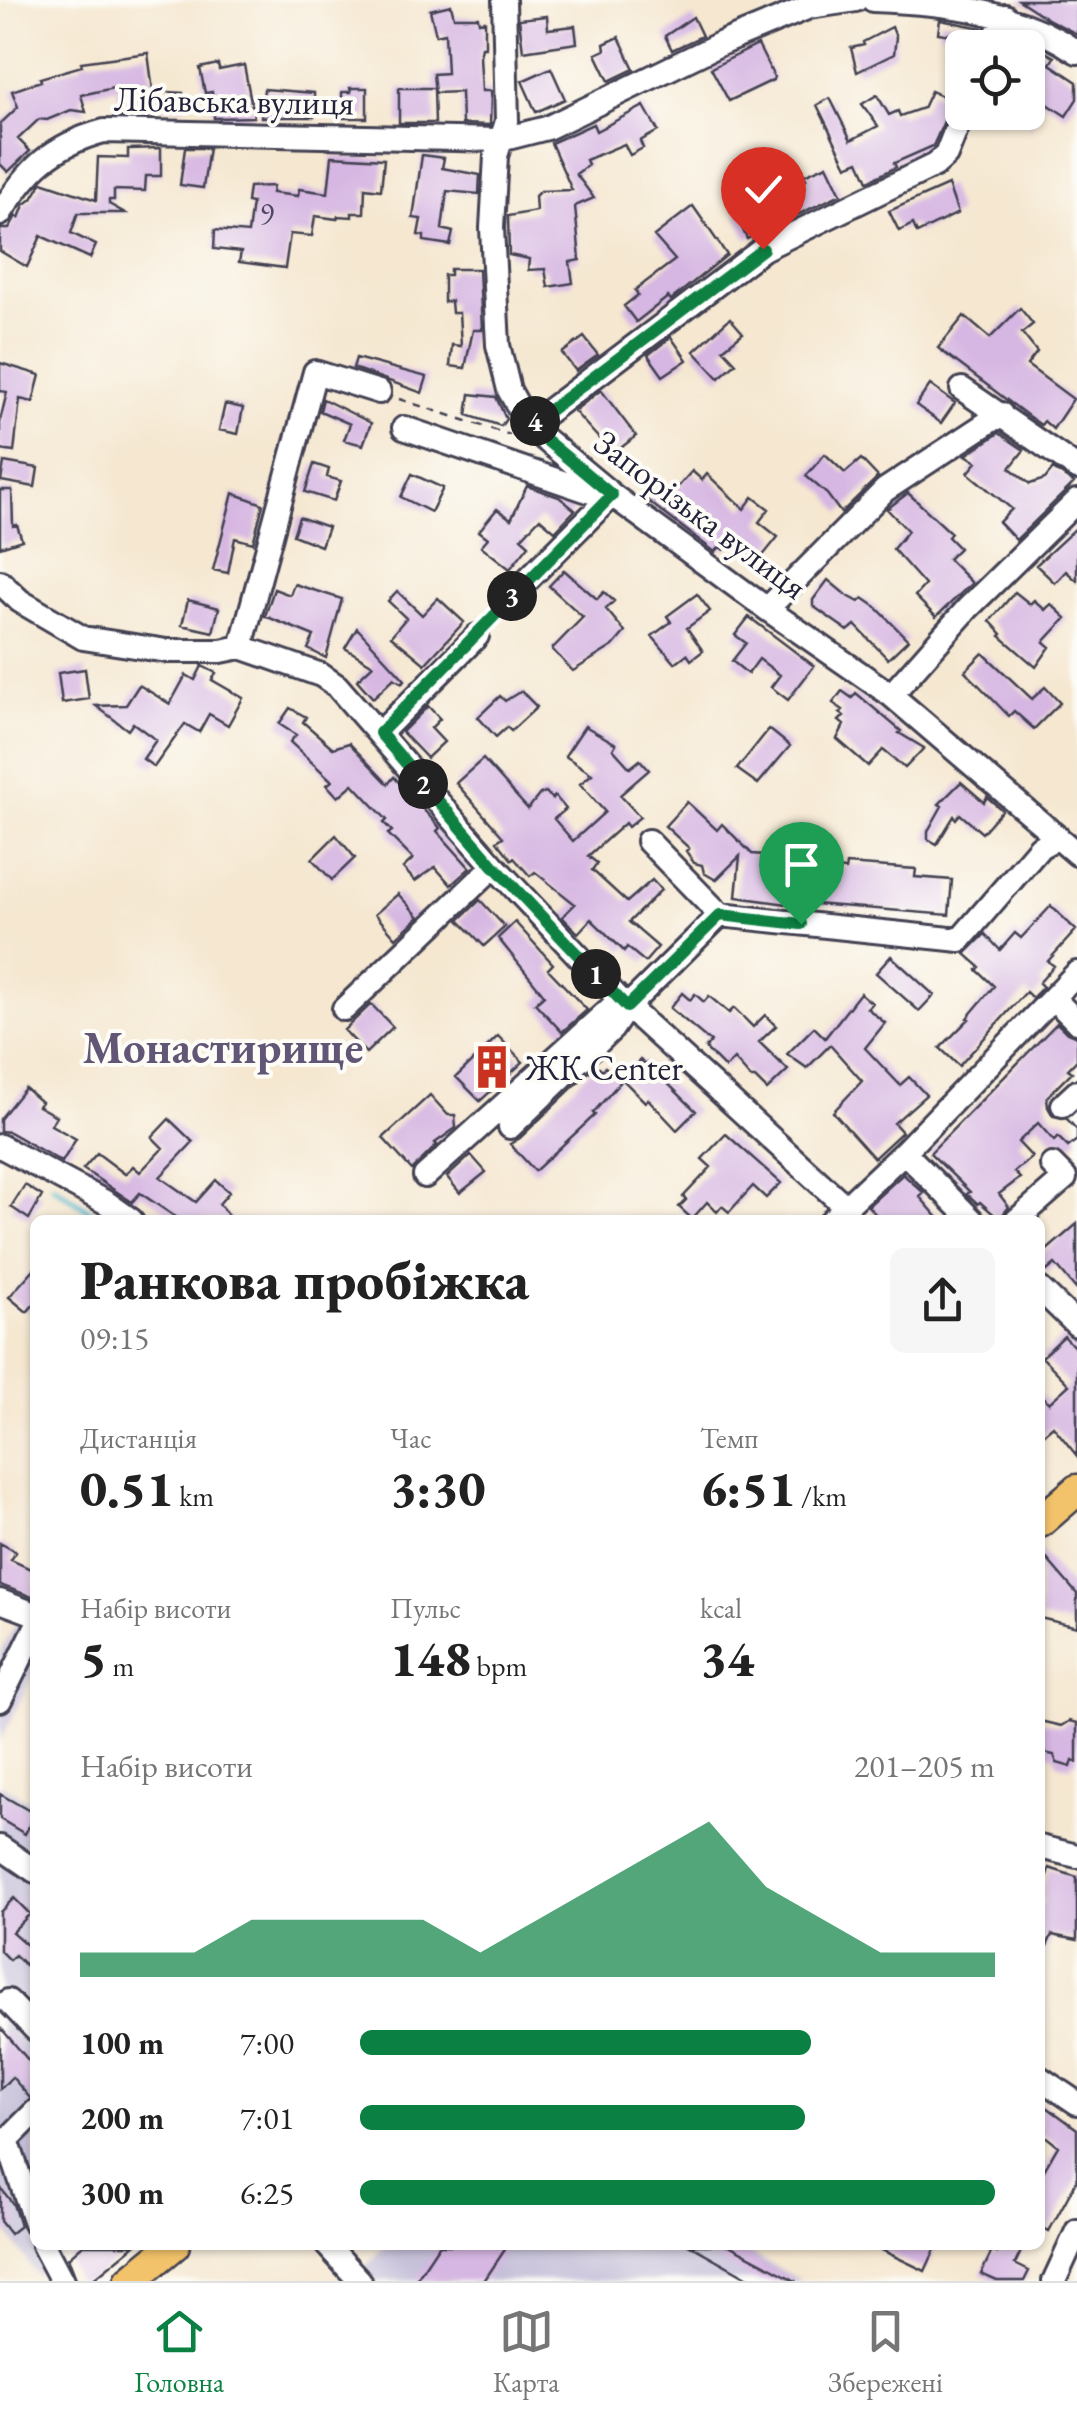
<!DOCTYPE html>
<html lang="uk">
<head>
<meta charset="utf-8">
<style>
	body { margin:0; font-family:"EB Garamond",serif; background:#f6f6f6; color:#222; height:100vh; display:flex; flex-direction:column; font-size:38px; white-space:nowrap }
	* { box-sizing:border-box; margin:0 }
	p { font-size:32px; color:#767676 }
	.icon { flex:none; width:55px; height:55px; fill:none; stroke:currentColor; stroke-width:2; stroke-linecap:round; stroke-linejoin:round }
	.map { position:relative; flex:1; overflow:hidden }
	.panel { position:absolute; left:30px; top:1215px; width:1015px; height:1035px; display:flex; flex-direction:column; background:#fff; border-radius:15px; box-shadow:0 2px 8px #0004 }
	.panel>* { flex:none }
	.controls { position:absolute; left:945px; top:30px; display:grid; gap:20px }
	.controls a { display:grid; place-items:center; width:100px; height:100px; border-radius:15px; background:#fff; box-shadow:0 2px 8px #0004; font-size:50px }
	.pin { position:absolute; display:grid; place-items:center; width:85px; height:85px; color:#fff; margin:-102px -42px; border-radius:50% 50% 50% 0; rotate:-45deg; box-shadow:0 0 10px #0007 }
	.pin .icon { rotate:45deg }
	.km { position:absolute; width:50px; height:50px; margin:-25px; border-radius:50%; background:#222; color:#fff; font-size:28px; line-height:50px; text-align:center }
	.round { display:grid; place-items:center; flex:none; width:105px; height:105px; border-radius:15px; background:#f6f6f6 }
	.overview { display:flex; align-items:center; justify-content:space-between; height:170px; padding:0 50px }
	h1 { font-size:55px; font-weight:800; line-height:75px }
	.metrics { display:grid; grid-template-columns:repeat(3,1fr); gap:15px; height:170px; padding:10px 50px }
	.metrics div { display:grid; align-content:center }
	.metrics b { font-size:50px; font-weight:800 }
	.metrics small { font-size:28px; font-weight:400 }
	.metrics p { font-size:28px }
	.chart { height:280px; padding:20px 50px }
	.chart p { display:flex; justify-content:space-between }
	.chart svg { width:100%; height:180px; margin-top:10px; fill:#0b8043; opacity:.7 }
	ul { padding:0 50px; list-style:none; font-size:32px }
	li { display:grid; grid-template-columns:160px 120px 1fr; align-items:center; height:75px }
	li i { height:25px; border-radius:12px; background:#0b8043 }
	.tab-bar { display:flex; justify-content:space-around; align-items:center; height:140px; border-top:2px solid #e0e0e0; background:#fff; font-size:28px; color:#767676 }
	.tab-bar a { display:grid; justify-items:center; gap:5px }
	.tab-bar .selected { color:#0b8043 }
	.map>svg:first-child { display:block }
	.industrial { fill:#c6c0d9 }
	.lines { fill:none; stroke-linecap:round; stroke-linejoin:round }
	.stream { stroke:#55bcd3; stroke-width:5 }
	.building { fill:#d6b6e2 }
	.minor-casing { stroke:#424051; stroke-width:28 }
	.major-casing { stroke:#424051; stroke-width:35 }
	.path { stroke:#424051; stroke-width:2.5; stroke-dasharray:8 8; stroke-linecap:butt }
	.minor { stroke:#fff; stroke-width:22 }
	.major { stroke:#f2c36a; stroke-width:30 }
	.route-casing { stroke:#fff; stroke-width:20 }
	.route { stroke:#0b8043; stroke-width:12 }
	.labels { text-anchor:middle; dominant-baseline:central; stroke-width:8; stroke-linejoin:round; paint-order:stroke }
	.number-label { font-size:30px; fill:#4f4765 }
	.street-label { font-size:35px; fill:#22223b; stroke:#fdfcf7 }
	.poi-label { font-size:35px; fill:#22223b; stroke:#fdfcf7; text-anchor:start }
	.district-label { font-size:45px; font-weight:bold; fill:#615675; stroke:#fdfcf7 }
</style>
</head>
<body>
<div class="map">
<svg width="1077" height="2281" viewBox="0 0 1077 2281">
	<rect width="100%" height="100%" fill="#fdfcf7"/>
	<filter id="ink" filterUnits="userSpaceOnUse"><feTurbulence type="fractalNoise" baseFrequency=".01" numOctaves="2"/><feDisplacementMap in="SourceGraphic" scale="20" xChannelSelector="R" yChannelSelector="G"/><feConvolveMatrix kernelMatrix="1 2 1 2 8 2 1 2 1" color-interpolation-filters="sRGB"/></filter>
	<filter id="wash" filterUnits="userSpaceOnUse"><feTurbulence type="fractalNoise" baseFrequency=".0048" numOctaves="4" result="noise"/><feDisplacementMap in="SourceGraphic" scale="40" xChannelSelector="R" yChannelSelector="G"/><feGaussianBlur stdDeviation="2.25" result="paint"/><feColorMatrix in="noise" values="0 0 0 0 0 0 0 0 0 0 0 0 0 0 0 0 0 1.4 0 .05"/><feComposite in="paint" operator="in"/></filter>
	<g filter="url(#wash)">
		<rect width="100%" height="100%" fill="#f5e7d0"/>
		<path class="industrial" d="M22,1612L35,1618V1671L0,1742V1654Z
			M0,1784L35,1804V2245L60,2258L37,2275L0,2223Z
			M388,2245H734L802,2281H349Z"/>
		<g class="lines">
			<path class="stream" d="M53,1186L104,1220"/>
		</g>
		<g id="blocks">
			<path class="building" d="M1019,0H1077V34L1048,19Z
				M451,5L454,17H478L479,22L485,21V47H482L480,56L482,91H491L490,125L462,124L461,92L435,93L433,74L447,73L445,33L436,35L430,10Z
				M547,16L548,29L575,26L577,43L523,51L519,19Z
				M693,17L702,36L672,50L665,36Z
				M940,20L982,28L975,48H961L964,37L938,33Z
				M892,27L896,37L894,54L857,72L851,48L864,45L863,42Z
				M619,37L634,69L609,81L596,54L605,50L604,44Z
				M1028,42L1054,57L1050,64L1077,82V99L1066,116L1043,101L1028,129Z
				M758,45L774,77L773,80L729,101L711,68Z
				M148,53L153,91L183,93V107L153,106V113H148V117L117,116L118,87L81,95L86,112L71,110L47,120L39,119L18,139L30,151L8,172L0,164V124L18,107L12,91L41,81L40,78L82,66L81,62Z
				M218,64L219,70L244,65L254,117L214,118L212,92L205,93L200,68Z
				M551,68L565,99L536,112L522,81Z
				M350,88H367V118H342V92H351Z
				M399,88H434L435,123H399Z
				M264,89L314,93V117H261Z
				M931,91L953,101L933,146L894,163L896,167L868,181L859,161L847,166L817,105L830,98L851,140L878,126L862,104L877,95L889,115L898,111L900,116L923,108Z
				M644,106L658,131L640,141L643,148L630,155L624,144L586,160L588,165L576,174L594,198L575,206L580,260L570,262L573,283L548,287L545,269L528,270L529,259L509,255L508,216L536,211L535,196L540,191L572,190L551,143L593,124L596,131Z
				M161,148V176H146L145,191L114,190V200H109V204L125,213H78L71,233L96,245L90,258L41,236L27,267L0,251V229H9L16,216L19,218L24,205L32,199L42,182L96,200L98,157L128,158V149Z
				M185,148H209L203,188L180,185Z
				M422,155L444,158L442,168L480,175L479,194L447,191L442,229L453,232L450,245L424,241V236L418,235L421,219L413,218Z
				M332,156L384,159L381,190L365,188L364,213H352V217L338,216L337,219L315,216L312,236L290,234L285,268L239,262L241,252L214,249L215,230L248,233L252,203L247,202L249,187L273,186L272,193L298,196L299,189L328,193Z
				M827,165L841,194L747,239L731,202L736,200L724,179L746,167L759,190L763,189L766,196L806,179L804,175Z
				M948,185L958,213L917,233L913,224L899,231L889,211Z
				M693,206L727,255L671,300L668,297L636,322L624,306L638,295L635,290L675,260L654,236Z
				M450,269H479L482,330H473L465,368L450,366L452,345L461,346L459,313H452L451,301L444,302V275H450Z
				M1020,308L1033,324L1022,333L1037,352L1027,365L1073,399L1053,429L1044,421L1041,425L1028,416L938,348L964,316L990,338Z
				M730,318L743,333L723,349L736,363L719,378L694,351Z
				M584,337L598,355L576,371L562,353Z
				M671,337L687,360L663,376L648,355Z
				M356,358L427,377L422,393L353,368Z
				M0,363L40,375L33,402L20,399L14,452L0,450V421L7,392L0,391Z
				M930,385L955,403L941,423L916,405Z
				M601,390L636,436L613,454L574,411Z
				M470,394L496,397L506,419L501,426L467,415Z
				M323,399L371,423L363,445L344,440L350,424L320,411Z
				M225,404L243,408L238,434L219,430Z
				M999,433L1024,450L1010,468L1030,484L1045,479L1053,469L1074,483L1016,540L999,522L1012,509L968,473L977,462L966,455Z
				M825,454L845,473L861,459L878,477L841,513L827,494L806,476Z
				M4,462L38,468L35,487L1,481Z
				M314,464L329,469L327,477L341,481L334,501L305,492Z
				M692,471L702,480L707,474L744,509L753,497L769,509L759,522L778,537L761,558L736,536L724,550L720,547L715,552L644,498L656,483L671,495Z
				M412,474L443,488L431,512L401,497Z
				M527,486L559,497L575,510L555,531L540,518L521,538L529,545L510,569L481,546L488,538L479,531L497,509L511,519Z
				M0,490H12L13,526L17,525L22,540L0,547Z
				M233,493L263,504L253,543L235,538L228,573L213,570Z
				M908,493L951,533L948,537L959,548L948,559L972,583L936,617L915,596L925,585L893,549L908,531L887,509Z
				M299,517L328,527L321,546L293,535Z
				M1077,527V581L1066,571L1055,583L1036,565Z
				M564,570L597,599L604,592L614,601L606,609L625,632L613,646L573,671L552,649L583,617L549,586Z
				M828,580L846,595L859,602L863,598L876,607L908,640L888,659L855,625L848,631L813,606V600Z
				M294,584L342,599L326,658L308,649L314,636L265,616L274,589L290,595Z
				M397,591L422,615L438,598L464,622L425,664L391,636L406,618L388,601Z
				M1015,592L1030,604L1034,600L1045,610L1051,604L1066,618L1044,642L1050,647L1036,667L1000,636L1002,634L990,621Z
				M697,594L710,611L687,628L703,651L691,660L687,654L675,663L652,636L671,622L667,616Z
				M188,600L219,608L213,632L182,625Z
				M749,617L814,666L788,700L771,687L780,675L759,659L748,674L732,661L746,643L735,635Z
				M357,628L405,680L402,683L394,678L373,698L357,680L373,665L345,648Z
				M983,653L1032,699L1045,687L1060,703L1034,729L1014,711L1009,716L965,671Z
				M202,666L216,673L212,680L243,698L228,725L209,714L199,732L185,724L154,767L143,759L156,740L133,723L128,730L96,706L126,705L139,685L170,704L186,675L195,680Z
				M85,669L89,699L62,703L58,673Z
				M521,691L537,707L511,731L507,727L496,737L478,717L500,696L505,701Z
				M842,691L852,698L856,693L901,731L899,733L924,748L905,768L883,750L868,766L837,739L844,725L839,721L844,716L840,713L843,710L833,703Z
				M428,706L440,719L431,728L444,742L427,758L402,732Z
				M290,708L306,717L303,722L333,748L349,743L388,784L394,777L440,828L437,831L470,868L451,885L435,867L415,881L403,868L413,859L388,834L392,831L384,823L387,820L353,784L338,797L327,785L332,781L290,742L296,735L279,724Z
				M585,726L616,744L613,749L630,768L640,760L649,770L620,795L640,817L628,827L625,823L588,856L597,863L592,870L627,902L652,880L661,890L629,922L658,947L645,962L627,947L624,951L591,919L578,933L562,917L575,904L535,872L530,876L514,858L512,860L497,841L503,837L456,783L483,759L528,809L540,794L546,792L552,799L555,796L566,809L554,819L573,841L605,812L580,784L592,774L565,756Z
				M769,729L790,746L758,784L737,769Z
				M961,782L984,802L987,797L1002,810L982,833L960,814L956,819L954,816L937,844L928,839V831L942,806L939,804Z
				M687,802L717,830L722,824L752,854L777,856L776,863L845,870L846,864L916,869L915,877L952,880L949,915L815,904L810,907L803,902L794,905L736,897L740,856L716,880L704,873L702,865L694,863L686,851L689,848L665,826Z
				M336,835L355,858L332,880L312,859Z
				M398,894L419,917L396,938L375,914Z
				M480,900L505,927L484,946L459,920Z
				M1051,906L1076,930L1048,961L1054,966L1039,983L1043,987L1032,998L1026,992L959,1066L940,1048L969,1019L967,1018L994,986L977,970L980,967L965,954L985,934L1000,950L1015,933L1021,938Z
				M515,922L553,964L548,969L587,1010L562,1032L535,1003L544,995L498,938Z
				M891,956L934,995L919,1011L876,973Z
				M682,993L690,1000L695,994L704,1002L709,996L729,1013L734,1008L753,1027L765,1015L776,1026L759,1042L788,1070L767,1090L755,1078H751L734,1059L725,1068L705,1048L711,1042L670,1008Z
				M860,993L872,1003L867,1008L885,1023L865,1048L900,1085L909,1077L926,1095L894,1123L902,1132L874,1158L833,1112L862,1081L830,1045L807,1068L787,1054L814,1027L825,1038Z
				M371,1004L393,1027L366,1053L344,1030Z
				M1057,1023L1067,1033L1077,1037V1060L1068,1069L1072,1072L1047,1097L1048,1107L1053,1116L1067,1119L1077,1130V1140L1068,1147L1058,1137L1054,1141L1038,1123L1018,1142L1032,1157L1014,1172L1020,1178L999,1194L1009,1207L999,1219L980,1202L978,1204L967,1194L970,1192L930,1153Z
				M498,1036L523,1062L480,1101L456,1077Z
				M640,1060L645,1065L647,1063L696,1111L677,1130L648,1099L645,1102L622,1079Z
				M599,1067L602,1070L605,1067L621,1081L593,1113L595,1115L535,1171L510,1144L520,1138L592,1069L595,1071Z
				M25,1088L41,1102L38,1106L56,1116L51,1125L76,1139L62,1162L9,1132L0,1131V1119Z
				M430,1095L448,1115H455L456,1128L435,1143L437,1145L412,1170L383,1138Z
				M169,1119L193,1142L160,1177L196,1202L216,1180L229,1192L219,1204L232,1220H180L140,1193L132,1202L83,1169L97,1153L125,1174L133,1166L140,1172L163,1148L152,1137Z
				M726,1134L781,1183L766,1198L753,1186L729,1212L722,1206L717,1212L707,1202L692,1219L679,1207L686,1200L683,1197L711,1167L702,1159Z
				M471,1155L486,1172L460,1193L447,1177Z
				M903,1174L924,1193L920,1197L940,1220H881L868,1206Z
				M25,1185L42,1196L29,1219L11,1207Z
				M1077,1224V1290L1055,1264L1047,1271L1040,1264V1256Z
				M35,1268V1303L27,1312L9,1297Z
				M1064,1336L1077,1350V1456L1053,1426L1040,1437V1394L1049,1403L1069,1385L1042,1357Z
				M0,1543L16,1552L11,1560L35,1571V1598L0,1585Z
				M1040,1551L1077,1594V1627L1040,1618Z
				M1040,1721L1061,1726L1069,1721L1077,1723V1762L1073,1760L1071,1767L1057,1763L1054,1755L1040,1752Z
				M0,1794L35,1814L25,1834L0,1819Z
				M1049,1868L1077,1877V1940L1052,1935L1040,1961V1910L1044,1898L1041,1897Z
				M14,1898L30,1914L12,1932L35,1952L25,1965L15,1955L9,1960L0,1951V1912Z
				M0,2027L35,2068V2097L30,2098L12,2077L0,2089Z
				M1040,2102L1077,2129V2180L1049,2231L1040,2226V2177L1058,2146L1040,2132Z
				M0,2187L13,2204L20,2226L10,2234L0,2221Z
				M83,2245H135L91,2281H77L68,2258Z
				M439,2245H508L484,2281H415Z
				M690,2245H729L796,2281H754Z
				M871,2245H937L925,2271Z
				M1000,2245H1024L1015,2264L1029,2271L1024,2281H997L981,2274L992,2251L997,2253Z"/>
		</g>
	</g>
	<g filter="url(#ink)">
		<use href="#blocks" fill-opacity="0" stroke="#424051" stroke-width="2.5"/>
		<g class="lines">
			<g class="minor-casing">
				<path id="minor" d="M504,0L507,121L496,156L492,228L498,345L509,390L529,426L612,495L767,609L891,695L1077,854
					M873,0C946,3 1015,10 1077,52
					M990,48L1005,16
					M0,214C28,169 52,145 104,131L500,140L547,128L722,43L809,7L856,0
					M962,389L1077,468
					M529,426L763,249L935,165L946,155L963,112
					M404,428L603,496
					M528,579L612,495
					M0,582L20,601L83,638L167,651H221L241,647L321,675L337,686L494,866L620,1000L846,1207
					M767,609L885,490L1001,414
					M241,647L315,372L379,392
					M891,695L968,608L1077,501
					M380,733L477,636
					M648,841L720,915L960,940L1040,847L1058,837
					M1054,999L1077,1022
					M344,1009L494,866
					M1063,1105L1077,1092
					M510,1127L612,1029L627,1007L720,915
					M0,1146L107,1203L131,1220
					M904,1152L972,1220
					M425,1176L620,1000
					M832,1220L904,1152L1077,973
					M1017,1220L1065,1178L1052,1165
					M1040,1289L1077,1325
					M0,1601L35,1614
					M0,1700L35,1629
					M0,1847L35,1871
					M1040,1847L1077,1856
					M8,2001L35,2029
					M1040,2078L1077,2103
					M35,2112L7,2140L35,2223
					M43,2245L62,2281
					M327,2245L360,2281
					M1054,2281L1077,2231"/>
			</g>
			<g class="major-casing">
				<path id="major" d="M1040,1522L1077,1490
					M130,2281L174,2245"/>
			</g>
			<path class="path" d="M399,399L510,435
				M492,619L513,595"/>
			<use href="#minor" class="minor"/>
			<use href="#major" class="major"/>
		</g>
	</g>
	<g class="lines" filter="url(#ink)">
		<g class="route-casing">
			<path id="route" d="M763,249L529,426L612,495L380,733L494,866L627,1007L720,915L801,924"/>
		</g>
		<use href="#route" class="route"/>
	</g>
	<defs>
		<g id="building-bare" transform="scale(3.45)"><path d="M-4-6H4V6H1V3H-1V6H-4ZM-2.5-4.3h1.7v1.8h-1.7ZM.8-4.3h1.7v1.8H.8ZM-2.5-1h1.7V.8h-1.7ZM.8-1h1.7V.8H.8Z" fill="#c8321e" stroke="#fdfcf7" stroke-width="2.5" paint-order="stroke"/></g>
	</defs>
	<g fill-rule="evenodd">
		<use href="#building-bare" x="492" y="1067"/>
	</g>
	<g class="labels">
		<g class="number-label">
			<text x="267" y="213">9</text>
		</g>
		<g class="street-label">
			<text transform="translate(234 100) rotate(1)">Лібавська вулиця</text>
			<text transform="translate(701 514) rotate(37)">Запорізька вулиця</text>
		</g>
		<g class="poi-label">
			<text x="525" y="1067">ЖК Center</text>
		</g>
		<g class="district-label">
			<text x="223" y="1047">Монастирище</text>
		</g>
	</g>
</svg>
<div class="controls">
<a><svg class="icon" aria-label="locate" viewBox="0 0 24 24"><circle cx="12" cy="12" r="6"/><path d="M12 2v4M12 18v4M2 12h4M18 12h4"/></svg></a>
</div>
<div class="pin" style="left:801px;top:924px;background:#1e9e55"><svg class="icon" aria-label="arrive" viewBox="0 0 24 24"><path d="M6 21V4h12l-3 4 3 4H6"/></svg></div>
<div class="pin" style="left:763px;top:249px;background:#d93025"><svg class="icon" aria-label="check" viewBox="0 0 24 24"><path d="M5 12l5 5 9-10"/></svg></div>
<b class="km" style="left:596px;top:974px">1</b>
<b class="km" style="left:423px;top:784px">2</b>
<b class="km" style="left:512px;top:596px">3</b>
<b class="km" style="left:535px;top:421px">4</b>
<section class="panel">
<div class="overview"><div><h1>Ранкова пробіжка</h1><p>09:15</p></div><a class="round"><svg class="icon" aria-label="share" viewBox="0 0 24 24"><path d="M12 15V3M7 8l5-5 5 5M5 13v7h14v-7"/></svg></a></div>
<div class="metrics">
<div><p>Дистанція</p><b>0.51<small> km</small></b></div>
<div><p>Час</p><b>3:30</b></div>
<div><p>Темп</p><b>6:51<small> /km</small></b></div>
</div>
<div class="metrics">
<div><p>Набір висоти</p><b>5<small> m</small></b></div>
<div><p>Пульс</p><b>148<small> bpm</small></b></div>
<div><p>kcal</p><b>34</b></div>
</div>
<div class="chart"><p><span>Набір висоти</span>201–205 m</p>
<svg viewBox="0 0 160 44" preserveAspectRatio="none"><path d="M0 44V38L10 38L20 38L30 30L40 30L50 30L60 30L70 38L80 30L90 22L100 14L110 6L120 22L130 30L140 38L150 38L160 38V44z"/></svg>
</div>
<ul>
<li><b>100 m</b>7:00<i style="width:71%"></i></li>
<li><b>200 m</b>7:01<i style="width:70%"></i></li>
<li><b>300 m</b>6:25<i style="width:100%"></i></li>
</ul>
</section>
</div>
<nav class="tab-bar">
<a class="selected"><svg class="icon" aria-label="home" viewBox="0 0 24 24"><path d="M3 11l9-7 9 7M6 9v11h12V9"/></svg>Головна</a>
<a><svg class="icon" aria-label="map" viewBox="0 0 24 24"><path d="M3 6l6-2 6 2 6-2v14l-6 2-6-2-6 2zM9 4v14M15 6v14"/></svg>Карта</a>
<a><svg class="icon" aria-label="saved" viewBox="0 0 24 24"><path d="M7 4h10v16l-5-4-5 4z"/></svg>Збережені</a>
</nav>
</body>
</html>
